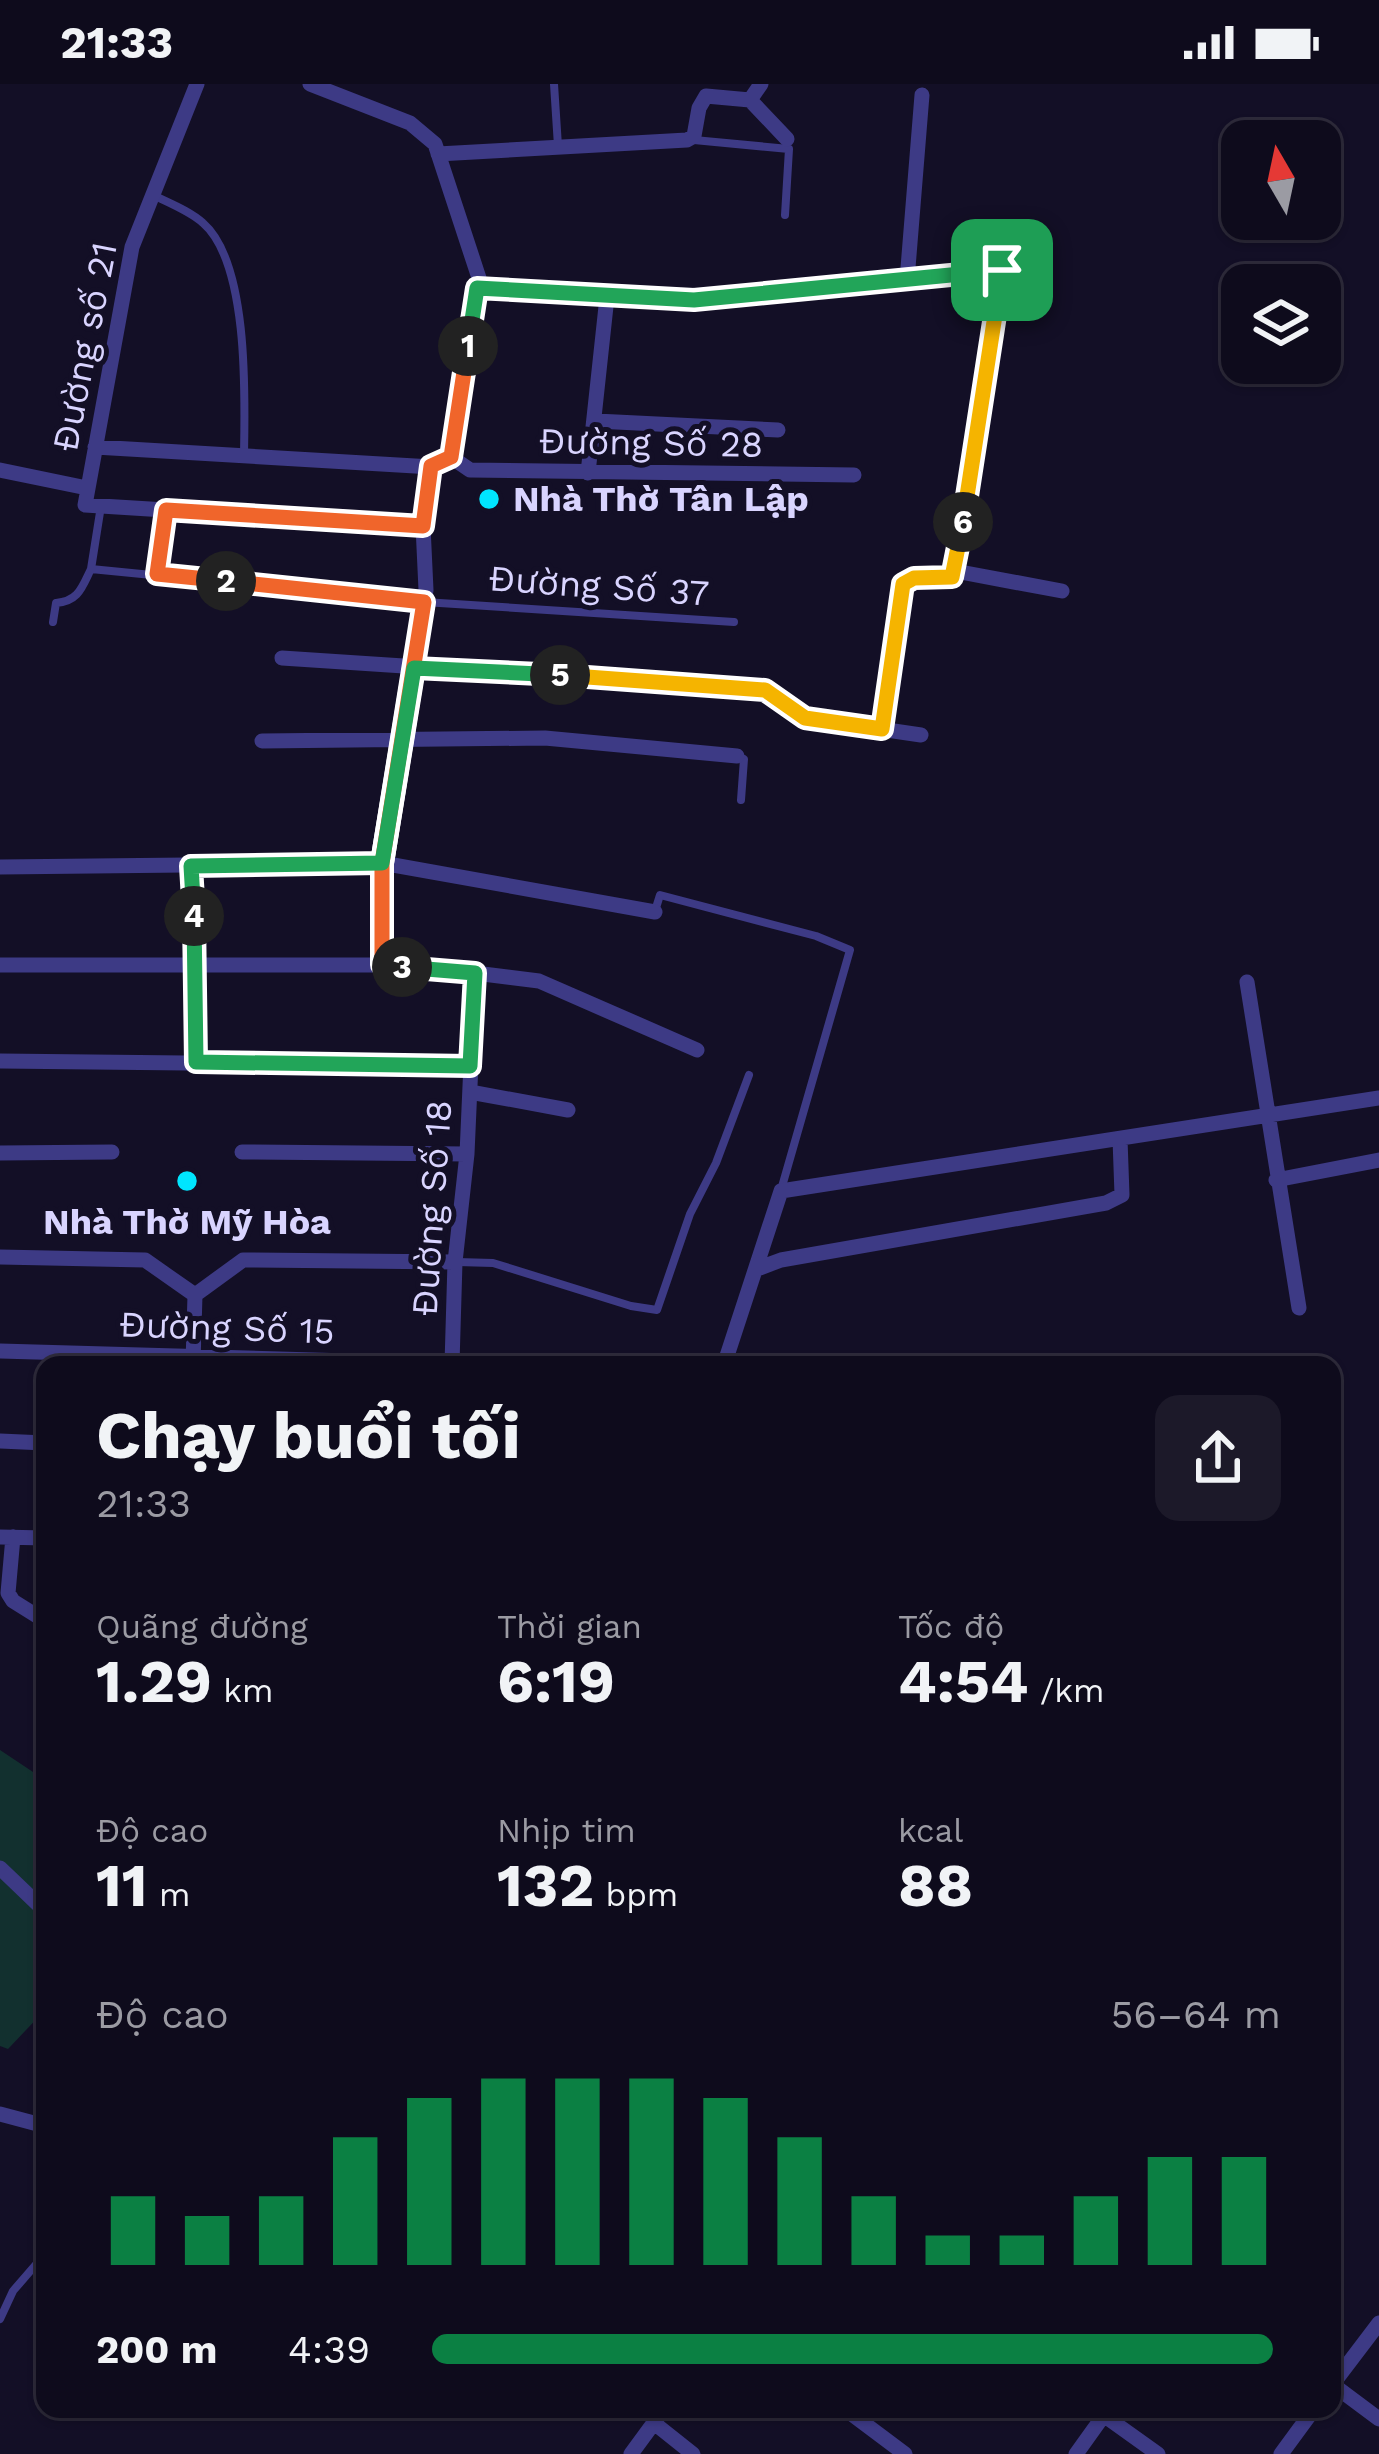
<!DOCTYPE html>
<html lang="vi">
<head>
<meta charset="utf-8">
<style>
	body { margin:0; font-family:"Work Sans",sans-serif; background:#1c1929; color:#f1f3f6; height:100vh; display:flex; flex-direction:column; font-size:45px; white-space:nowrap }
	* { box-sizing:border-box; margin:0 }
	p { font-size:39px; color:#9b9ba3 }
	.icon { flex:none; width:66px; height:66px; fill:none; stroke:currentColor; stroke-width:2; stroke-linecap:round; stroke-linejoin:round }
	.map { position:relative; flex:1; overflow:hidden }
	.drawer { position:absolute; left:36px; top:1272px; width:1305px; height:1062px; display:flex; flex-direction:column; background:#0e0b1c; border-radius:24px; box-shadow:0 3px 9px #0004,0 0 0 3px #2e2b3b }
	.drawer>* { flex:none }
	.needle { width:78px; rotate:351deg }
	.controls { position:absolute; left:1221px; top:36px; display:grid; gap:24px }
	.controls a { display:grid; place-items:center; width:120px; height:120px; border-radius:24px; background:#0e0b1c; box-shadow:0 3px 9px #0004,0 0 0 3px #2e2b3b; font-size:60px }
	.pin { position:absolute; display:grid; place-items:center; width:102px; height:102px; color:#fff; margin:-51px; border-radius:24px; box-shadow:0 6px 18px #0006 }
	.km { position:absolute; width:60px; height:60px; margin:-30px; border-radius:50%; background:#222; color:#fff; font-size:33px; line-height:60px; text-align:center }
	.round { display:grid; place-items:center; flex:none; width:126px; height:126px; border-radius:24px; background:#1c1929 }
	.overview { display:flex; align-items:center; justify-content:space-between; height:204px; padding:0 60px }
	h1 { font-size:66px; font-weight:700; line-height:90px }
	.stats { display:grid; grid-template-columns:repeat(3,1fr); gap:18px; height:204px; padding:12px 60px }
	.stats div { display:grid; align-content:center }
	.stats b { font-size:60px; font-weight:700 }
	.stats small { font-size:33px; font-weight:400 }
	.stats p { font-size:33px }
	.chart { height:336px; padding:24px 60px }
	.chart p { display:flex; justify-content:space-between }
	.chart svg { width:100%; height:216px; margin-top:12px; stroke:#0b8043; stroke-width:6 }
	ul { padding:0 60px; list-style:none; font-size:39px }
	li { display:grid; grid-template-columns:192px 144px 1fr; align-items:center; height:90px }
	li i { height:30px; border-radius:15px; background:#0b8043 }
	.status { display:flex; justify-content:space-between; align-items:center; height:84px; padding:0 60px; background:#0e0b1c; direction:ltr }
	.status svg { height:33px; fill:currentColor }
	.map>svg:first-child { display:block }
	.green { fill:#12302f }
	.lines { fill:none; stroke-linecap:round; stroke-linejoin:round }
	.service { stroke:#3d3a85; stroke-width:8 }
	.minor { stroke:#3d3a85; stroke-width:15 }
	.split-1-casing { stroke:#fff; stroke-width:24 }
	.split-2-casing { stroke:#fff; stroke-width:24 }
	.split-3-casing { stroke:#fff; stroke-width:24 }
	.split-4-casing { stroke:#fff; stroke-width:24 }
	.split-5-casing { stroke:#fff; stroke-width:24 }
	.split-6-casing { stroke:#fff; stroke-width:24 }
	.split-7-casing { stroke:#fff; stroke-width:24 }
	.split-1 { stroke:#22a559; stroke-width:15 }
	.split-2 { stroke:#f0652b; stroke-width:15 }
	.split-3 { stroke:#f0652b; stroke-width:15 }
	.split-4 { stroke:#22a559; stroke-width:15 }
	.split-5 { stroke:#22a559; stroke-width:15 }
	.split-6 { stroke:#f5b400; stroke-width:15 }
	.split-7 { stroke:#f5b400; stroke-width:15 }
	.poi-dot { fill:#00e5ff; stroke:#130f26; stroke-width:4.5 }
	.labels { text-anchor:middle; dominant-baseline:central; stroke-width:10; stroke-linejoin:round; paint-order:stroke }
	.street-label { font-size:36px; fill:#d9d4ff; stroke:#130f26 }
	.poi-label { font-size:36px; font-weight:bold; fill:#d9d4ff; stroke:#130f26; text-anchor:start }
</style>
</head>
<body>
<div class="status"><b>21:33</b><svg viewBox="0 0 49 12"><path d="M0 12V9h3v3zM5 12V6h3v6zM10 12V3h3v9zM15 12V0h3v12zM26 1h20v11H26zM47 4h2v5h-2z"/></svg></div>
<div class="map">
<svg width="1379" height="2370" viewBox="0 0 1379 2370">
	<rect width="100%" height="100%" fill="#130f26"/>
	<path class="green" d="M0,1666L45,1696V1926L8,1965L0,1962Z"/>
	<g class="lines">
		<path class="service" d="M554,0L558,62
			M694,56L789,65L785,131
			M153,111C169,119 190,127 203,139C249,179 245,314 244,370
			M101,422L91,485L424,518L734,538
			M157,490L166,427
			M53,538L56,519C79,517 82,503 91,485
			M738,672L744,675L741,716
			M655,827L660,811L816,852L850,866L781,1106
			M457,1178L493,1179L631,1222L657,1226L690,1130L716,1079L749,991
			M0,2235L13,2207L45,2170"/>
		<path class="minor" d="M197,0L132,163L85,421L423,442L432,383
			M761,0L750,16L787,55
			M438,70L687,56L694,52L699,24L706,12L750,16
			M907,196L922,11
			M477,204L694,216L1002,186L955,487
			M596,337L778,346
			M95,363L432,383L451,373L479,194L435,60L410,39L310,0
			M451,373L470,386L854,391
			M0,386L87,404
			M588,389L607,213
			M282,574L765,606L805,634L921,651
			M882,645L901,507L907,496L946,495L955,487L1062,507
			M262,657L545,654L737,672
			M191,782L197,978
			M0,783L382,779L655,828
			M0,881H382L475,889L539,897L697,966
			M382,881V779L426,506L423,442
			M1247,898L1299,1224
			M0,977L470,982
			M470,1008L568,1026
			M242,1068L467,1070
			M0,1069L112,1068
			M1276,1096L1379,1076
			M0,1173L145,1176L195,1211L243,1176L455,1178
			M757,1185L781,1176L1106,1119L1122,1111L1120,1055
			M0,1267L452,1280
			M193,1279L195,1211
			M460,1280H452L455,1178L467,1070L475,889
			M724,1281L781,1107L1379,1014
			M0,1357L45,1359
			M0,1453L45,1454
			M13,1453L8,1509L13,1517L45,1537
			M0,1784L45,1827
			M0,2030L45,2042
			M1332,2300L1379,2335
			M1332,2301L1379,2239
			M845,2325L905,2370
			M1095,2325L1158,2370
			M654,2339L693,2370
			M631,2370L664,2325
			M1076,2370L1104,2331
			M1281,2370L1314,2325"/>
	</g>
	<g class="lines">
		<g class="split-1-casing">
			<path id="split-1" d="M468,262L477,204L694,216L1002,186"/>
		</g>
		<g class="split-2-casing">
			<path id="split-2" d="M226,497L157,490L166,426L423,442L431,382L451,373L468,262"/>
		</g>
		<g class="split-3-casing">
			<path id="split-3" d="M226,497L424,518L382,779V881L402,883"/>
		</g>
		<g class="split-4-casing">
			<path id="split-4" d="M194,832L196,978L470,982L475,889L402,883"/>
		</g>
		<g class="split-5-casing">
			<path id="split-5" d="M194,832L191,782L382,779L414,584L560,591"/>
		</g>
		<g class="split-6-casing">
			<path id="split-6" d="M560,591L765,606L805,634L882,645L903,500L914,494L952,493L963,438"/>
		</g>
		<g class="split-7-casing">
			<path id="split-7" d="M963,438L1002,186"/>
		</g>
		<use href="#split-1" class="split-1"/>
		<use href="#split-2" class="split-2"/>
		<use href="#split-3" class="split-3"/>
		<use href="#split-4" class="split-4"/>
		<use href="#split-5" class="split-5"/>
		<use href="#split-6" class="split-6"/>
		<use href="#split-7" class="split-7"/>
	</g>
	<g class="poi-dot">
		<circle cx="489" cy="415" r="12"/>
		<circle cx="187" cy="1097" r="12"/>
	</g>
	<g class="labels">
		<g class="street-label">
			<text transform="translate(85 263) rotate(-79)">Đường số 21</text>
			<text transform="translate(651 359) rotate(1)">Đường Số 28</text>
			<text transform="translate(599 502) rotate(4)">Đường Số 37</text>
			<text transform="translate(432 1124) rotate(-86)">Đường Số 18</text>
			<text transform="translate(227 1244) rotate(2)">Đường Số 15</text>
		</g>
		<g class="poi-label">
			<text x="513" y="415">Nhà Thờ Tân Lập</text>
			<text x="187" y="1138" text-anchor="middle">Nhà Thờ Mỹ Hòa</text>
		</g>
	</g>
</svg>
<div class="controls">
<a><svg class="needle" viewBox="-14 -14 28 28"><path d="M0-13l5 13h-10z" fill="#e53935"/><path d="M0 13l5-13h-10z" fill="#9b9ba3"/></svg></a>
<a><svg class="icon" aria-label="layers" viewBox="0 0 24 24"><path d="M12 4l9 5-9 5-9-5zM3 14l9 5 9-5"/></svg></a>
</div>
<div class="pin" style="left:1002px;top:186px;background:#1e9e55"><svg class="icon" aria-label="arrive" viewBox="0 0 24 24"><path d="M6 21V4h12l-3 4 3 4H6"/></svg></div>
<b class="km" style="left:468px;top:262px">1</b>
<b class="km" style="left:226px;top:497px">2</b>
<b class="km" style="left:402px;top:883px">3</b>
<b class="km" style="left:194px;top:832px">4</b>
<b class="km" style="left:560px;top:591px">5</b>
<b class="km" style="left:963px;top:438px">6</b>
<section class="drawer">
<div class="overview"><div><h1>Chạy buổi tối</h1><p>21:33</p></div><a class="round"><svg class="icon" aria-label="share" viewBox="0 0 24 24"><path d="M12 15V3M7 8l5-5 5 5M5 13v7h14v-7"/></svg></a></div>
<div class="stats">
<div><p>Quãng đường</p><b>1.29<small> km</small></b></div>
<div><p>Thời gian</p><b>6:19</b></div>
<div><p>Tốc độ</p><b>4:54<small> /km</small></b></div>
</div>
<div class="stats">
<div><p>Độ cao</p><b>11<small> m</small></b></div>
<div><p>Nhịp tim</p><b>132<small> bpm</small></b></div>
<div><p>kcal</p><b>88</b></div>
</div>
<div class="chart"><p><span>Độ cao</span>56–64 m</p>
<svg viewBox="0 0 160 44" preserveAspectRatio="none"><path d="M5 44V30M15 44V34M25 44V30M35 44V18M45 44V10M55 44V6M65 44V6M75 44V6M85 44V10M95 44V18M105 44V30M115 44V38M125 44V38M135 44V30M145 44V22M155 44V22"/></svg>
</div>
<ul>
<li><b>200 m</b>4:39<i style="width:99%"></i></li>
</ul>
</section>
</div>
</body>
</html>
